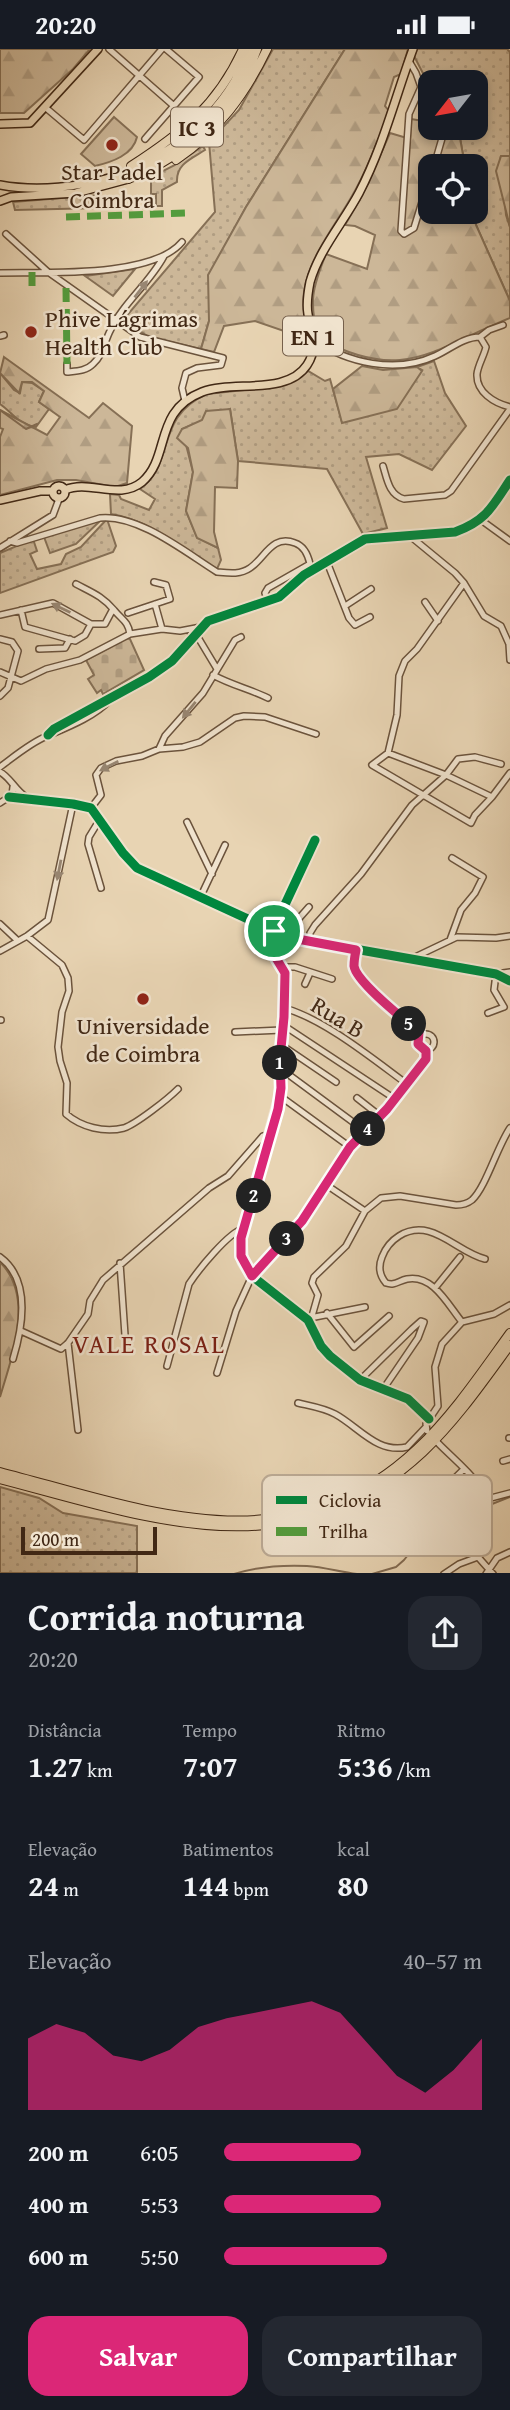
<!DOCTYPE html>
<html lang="pt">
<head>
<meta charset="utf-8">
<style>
	body { margin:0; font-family:"Gentium Book Plus",serif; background:#242831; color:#f1f3f6; height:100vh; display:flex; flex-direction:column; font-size:26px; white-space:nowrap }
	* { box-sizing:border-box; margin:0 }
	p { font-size:23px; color:#9ea1a6 }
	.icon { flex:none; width:38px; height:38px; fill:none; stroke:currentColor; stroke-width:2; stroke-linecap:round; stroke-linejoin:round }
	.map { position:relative; height:1524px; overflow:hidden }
	.panel { display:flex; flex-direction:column; background:#171b24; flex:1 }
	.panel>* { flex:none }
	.needle { width:46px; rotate:239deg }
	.fabs { position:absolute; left:418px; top:21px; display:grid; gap:14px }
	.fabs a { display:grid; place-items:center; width:70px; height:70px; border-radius:14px; background:#171b24; box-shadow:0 4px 10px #0003; font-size:35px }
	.scale { position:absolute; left:21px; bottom:18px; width:136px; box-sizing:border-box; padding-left:7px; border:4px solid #412815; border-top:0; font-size:19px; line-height:24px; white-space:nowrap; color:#412815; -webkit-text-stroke:5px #f0e3ce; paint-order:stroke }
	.pin { position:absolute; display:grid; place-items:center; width:60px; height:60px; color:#fff; margin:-30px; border:4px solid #fff; border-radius:50%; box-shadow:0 2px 7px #0007 }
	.km { position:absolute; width:35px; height:35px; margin:-18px; border-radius:50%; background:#222; color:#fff; font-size:19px; line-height:35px; text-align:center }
	.round { display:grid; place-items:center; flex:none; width:74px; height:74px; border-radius:21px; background:#242831 }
	.head { display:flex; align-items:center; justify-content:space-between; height:119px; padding:0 28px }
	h1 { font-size:38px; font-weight:700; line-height:52px }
	.figures { display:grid; grid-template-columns:repeat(3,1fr); gap:10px; height:119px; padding:7px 28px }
	.figures div { display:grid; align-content:center }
	.figures b { font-size:30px; font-weight:700 }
	.figures small { font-size:19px; font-weight:400 }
	.figures p { font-size:19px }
	.chart { height:196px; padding:14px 28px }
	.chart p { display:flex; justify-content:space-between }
	.chart svg { width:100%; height:126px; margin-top:7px; fill:#db2777; opacity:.7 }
	.button { display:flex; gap:14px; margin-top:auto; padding:14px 28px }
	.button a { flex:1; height:80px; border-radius:21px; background:#db2777; color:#fff; font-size:28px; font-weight:700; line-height:80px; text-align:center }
	.button a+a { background:#242831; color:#f1f3f6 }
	ul { padding:0 28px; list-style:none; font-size:23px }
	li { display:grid; grid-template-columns:112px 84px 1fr; align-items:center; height:52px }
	li i { height:18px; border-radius:9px; background:#db2777 }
	.status { display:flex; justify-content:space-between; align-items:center; height:49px; padding:0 35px; background:#171b24; direction:ltr }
	.status svg { height:19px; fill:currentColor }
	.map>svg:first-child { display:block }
	.grass { fill:url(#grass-dots); stroke:#867056; stroke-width:2 }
	.forest { fill:url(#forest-firs); stroke:#867056; stroke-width:2 }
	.cemetery { fill:url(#cemetery-stones); stroke:#867056; stroke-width:2 }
	.park { fill:#ccb798; stroke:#867056; stroke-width:2 }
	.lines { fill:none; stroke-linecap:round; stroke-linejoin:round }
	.stream { stroke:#836c53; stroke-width:2 }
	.minor-casing { stroke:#6b533c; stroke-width:8 }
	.major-casing { stroke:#412815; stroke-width:10 }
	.highway-casing { stroke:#412815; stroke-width:10 }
	.minor { stroke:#f0e3ce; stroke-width:5 }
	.major { stroke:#e8d4b3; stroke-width:7 }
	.highway { stroke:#e8d4b3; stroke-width:8 }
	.quiet { stroke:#539c3d; stroke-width:7; stroke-dasharray:14 7; stroke-linecap:butt }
	.cycleway-casing { stroke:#f0e3ce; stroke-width:13 }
	.cycleway { stroke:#00873e; stroke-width:9 }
	.oneway { fill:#988672 }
	.route-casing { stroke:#fff; stroke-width:14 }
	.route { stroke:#db2777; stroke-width:9 }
	.poi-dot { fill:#8f2418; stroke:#f0e3ce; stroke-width:2.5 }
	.labels { text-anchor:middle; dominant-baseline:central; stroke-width:5; stroke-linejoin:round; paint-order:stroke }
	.shield { fill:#f0e3ce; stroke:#76604c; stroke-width:2 }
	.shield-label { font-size:23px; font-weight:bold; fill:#412815 }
	.poi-label { font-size:24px; fill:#412815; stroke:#f0e3ce }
	.street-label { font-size:24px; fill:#412815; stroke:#f0e3ce }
	.neighbourhood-label { font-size:26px; letter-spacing:2px; fill:#7a1f14; stroke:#f0e3ce }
	.key { fill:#f0e3ce; stroke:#bcab96; stroke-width:2 }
	.key-label { font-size:19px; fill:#412815 }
</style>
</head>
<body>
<div class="status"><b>20:20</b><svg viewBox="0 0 49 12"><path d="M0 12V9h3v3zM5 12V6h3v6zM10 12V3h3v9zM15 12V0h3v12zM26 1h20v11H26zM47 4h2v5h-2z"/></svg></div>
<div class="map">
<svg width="510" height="1525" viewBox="0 0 510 1525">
	<defs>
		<pattern id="grass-dots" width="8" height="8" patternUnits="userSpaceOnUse" patternTransform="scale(1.75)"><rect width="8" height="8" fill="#ccb798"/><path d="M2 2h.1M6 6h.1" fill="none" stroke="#b09d82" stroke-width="1.8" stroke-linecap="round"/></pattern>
		<pattern id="forest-firs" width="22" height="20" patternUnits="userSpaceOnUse" patternTransform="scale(1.75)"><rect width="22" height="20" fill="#ccb798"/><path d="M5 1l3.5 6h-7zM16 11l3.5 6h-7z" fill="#b09d82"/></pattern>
		<pattern id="cemetery-stones" width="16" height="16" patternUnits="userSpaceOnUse" patternTransform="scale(1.75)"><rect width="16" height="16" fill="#ccb798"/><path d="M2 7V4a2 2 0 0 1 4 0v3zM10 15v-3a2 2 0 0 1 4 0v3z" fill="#b09d82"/></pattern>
	</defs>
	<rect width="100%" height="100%" fill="#e8d4b3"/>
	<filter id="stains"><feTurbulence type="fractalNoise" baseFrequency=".00286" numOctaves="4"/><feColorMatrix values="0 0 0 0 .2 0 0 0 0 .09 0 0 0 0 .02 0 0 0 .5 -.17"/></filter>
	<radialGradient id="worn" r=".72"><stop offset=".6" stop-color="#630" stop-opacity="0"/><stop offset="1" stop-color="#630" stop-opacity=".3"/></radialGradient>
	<path class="grass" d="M273,0H345L246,158L209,226V272L201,300L149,288L123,271L215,163L209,93L239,61Z
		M417,0H507L510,3V107L501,108L506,166L510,178V252L476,176L474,163H476V117H465L460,89L447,79H476V33H430V54L425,53L428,34L414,7Z
		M203,97L205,101C191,110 176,115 177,133L162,141V157H156V145H151V128L175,116Z
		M98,146L99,159L15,161L13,153Z
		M135,220L113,247L85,227Z
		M434,312L445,344L466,377L432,421L399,405L366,408L387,479L363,485L327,420L238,412L230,360L182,380L193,423L186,462L197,488L218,499L221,511L217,520C184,500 150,471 111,465L110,445L119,446L121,450L149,461L155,450L140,440C176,415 154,368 207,345L280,337L308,322L325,332L330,330L342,373L422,321L417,318Z
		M0,324L14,341L20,344L22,333L32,334L44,342L39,353L49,360L36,378C17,375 12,363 0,355Z
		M107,470L116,497L113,503L0,544V504L33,490L37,502L30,505L37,520L61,515L66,505L81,498Z
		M101,471L76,495L50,504L44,488Z
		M0,1438L39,1449L63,1464L137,1477V1524H0Z"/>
	<path class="forest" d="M0,0H90L73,20L24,64H0Z
		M345,0H408L401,25L394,28L385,57L389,62C379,90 367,121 352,147C335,177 309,208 304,243C302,260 306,276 310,291L255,272L224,277L214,303L201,300L209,272L208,226L246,158Z
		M411,70L430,73V79H447L460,89L465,117H430V163H474L476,176L510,252V269C431,301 403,335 318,289C309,252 312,240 326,205L367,220L375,186L355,177L345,176L362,147L390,84L410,90Z
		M501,107H510V178L496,122Z
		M4,308L89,369L103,354L132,377L127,434L115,438L76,431H57L0,446V388L3,380L0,379V361L47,386L60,368L39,353L44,342L32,333H22L19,344L0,324Z
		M362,317L383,321L417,318L422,322L397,360L342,374L333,340Z
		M230,360L238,412L237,439L215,438L214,483L218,499L197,489L186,462L193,423L188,399L177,389L182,380L202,371L206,362Z
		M0,1213C35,1248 12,1307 0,1348Z"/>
	<path class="cemetery" d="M127,589L130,590L144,621L103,645L101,641L97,644L88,630L94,626L86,611Z"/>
	<path class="park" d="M114,68L137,88C133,106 112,113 95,117L81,105Z"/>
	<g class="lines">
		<path class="stream" d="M0,361L26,380L37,375
			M492,1455L510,1448
			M234,1525C256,1518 284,1516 307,1517C324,1518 340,1523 357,1525
			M372,1525L396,1518L404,1511L420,1491L486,1459"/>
		<g class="minor-casing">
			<path id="minor" d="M109,0L174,57
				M409,12L416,24L421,38L409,65L401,182L404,185L414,179L430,127
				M46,59L84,91L162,0
				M145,90L199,28L166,0
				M434,117L445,79
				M6,185L48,223L140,288L223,309L221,316L197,319L186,324L182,339L185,352
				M0,224C45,223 152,229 182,193
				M0,287L4,286
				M480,288L489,281L503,276
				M314,291C347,314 396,325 435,307C449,301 463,288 480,288L486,298C484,307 478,316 477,325C476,343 494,354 510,358
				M67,315V323C77,322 86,322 93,315C103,306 104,294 110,282C123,254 149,235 164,207
				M383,417C387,430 389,446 404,450L445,446L451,442L510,360
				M481,471L510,492
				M410,487L455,524L464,534L484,567L501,577L509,595L510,611
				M10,492L17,494L100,469C138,465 185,503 217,523C228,524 240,526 250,519C265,509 272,485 295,494C304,497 308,506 310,515L268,539L265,544L268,553
				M0,499L53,466L59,450
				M327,513L349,569L355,576L370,568
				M464,534L417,600L405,612L399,627L397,666L388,704L372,716L471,774L475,766L492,748
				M76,535C93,544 102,547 114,561C122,571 128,572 130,585
				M425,553L438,572
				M155,555L162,580
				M345,557L371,540
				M21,561L25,578L75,592L85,586L91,575
				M128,564L170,550L166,536L154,533
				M0,566L53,554L91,575H105L113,560
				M191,585L199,590L217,620
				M0,590L12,593L18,602L8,639L0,647
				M39,600L65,599L70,590
				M0,623L21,632L46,620L80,611L130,585L162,580L180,582L201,578
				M213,626C231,636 250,640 268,649
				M48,686L54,680L149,628L172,612L208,572L279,548L304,526L365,490L455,483C486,472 492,458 510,431
				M159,700L165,687L203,644L235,591L241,588
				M388,704L446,726L492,748L510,724
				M0,718C15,707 30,694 47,687C68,678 94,668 110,651
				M0,723C10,728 15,741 26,748
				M9,748L73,755L91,759L123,804L137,819L287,888L496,925L510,932
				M0,754L12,746L13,738
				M91,759L101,746L96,726L101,719L116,712L142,707L159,700L183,698L200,693L235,669L244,667L265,668L316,685
				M100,770L89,788L88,795L101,839
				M187,773L212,825
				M315,791L275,877L270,899L285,924L284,968L280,1010V1047L241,1190L243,1213L252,1227L308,1271L321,1297L330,1307L360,1331L408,1350L429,1370
				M200,849L225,796
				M0,875L17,891
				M27,887L62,916L68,929L69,942L62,963L58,998L60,1012L67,1034L66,1065C81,1078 104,1084 124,1079C136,1075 168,1050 178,1040
				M287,888L294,875L309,858
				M450,891L461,861L475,844L483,828L452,809
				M309,893L310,884L315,876L361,825L412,756L446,726L458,710L475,708L501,715
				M356,901C355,906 354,912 354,917C356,934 407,972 421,985
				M0,902L27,887L48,871L73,755
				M413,909L457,888L496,889L510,887
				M283,918H295L332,930
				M496,925L494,941L504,958
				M496,925L510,923
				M305,935L310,924
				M284,959C324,970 373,1010 407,1035
				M488,964L504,958
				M0,971H1
				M283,976L395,1050
				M235,983L282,981
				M418 993a8 8 0 1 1 16 0a8 8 0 1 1-16 0Z
				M280,995L336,1033
				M281,1020L365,1082
				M280,1047L350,1098
				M357,1049L380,1067
				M325,1135L365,1162
				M0,1208C31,1231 23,1277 13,1310
				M120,1214L125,1286
				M435,1239L460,1208
				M327,1264L354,1298L389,1267
				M312,1267L318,1246L312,1234L314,1228L346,1197L365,1162L381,1149L400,1147L456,1156C462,1156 467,1155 472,1151C486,1138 497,1098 510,1079
				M310,1269L365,1258
				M462,1273C448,1256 433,1225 407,1230C398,1232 395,1237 386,1234C379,1226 378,1218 382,1208C385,1200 391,1192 399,1187C431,1167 456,1203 485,1210
				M21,1282L61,1300L68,1294L88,1265L90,1252L103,1231L209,1139L228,1127L263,1087L269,1086
				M68,1294L78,1381
				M167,1317L189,1235C199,1220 228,1184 244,1179
				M217,1324L236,1262L252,1227L302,1172L350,1098L387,1061L426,1010V1002
				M360,1331L412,1280L421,1272L424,1273L418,1289L384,1339
				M298,1354C311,1357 324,1359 335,1365C359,1378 377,1405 407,1398L425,1379
				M427,1382L426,1375L438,1357L435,1318L442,1295L462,1273L494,1265L510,1256
				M509,1389H510
				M438,1394C456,1413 490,1437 489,1465C489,1480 482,1495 478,1508
				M503,1412L510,1410
				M487,1450L510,1444
				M424,1459L463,1421
				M478,1508L493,1525
				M444,1525L459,1515L478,1508
				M486,1525L497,1509L510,1503"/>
		</g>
		<g class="major-casing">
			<path id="major" d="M0,75L30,74L98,0
				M0,136C38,143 80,138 116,127
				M0,152L11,148L76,144L128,130
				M53 443a6 6 0 1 1 12 0a6 6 0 1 1-12 0Z
				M65,441C89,430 119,452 142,433C171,408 153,362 202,343C232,331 287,347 307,316C319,298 311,283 308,265C306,254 308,243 310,233C319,201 343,174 359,144C383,98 395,49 413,0
				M0,451L40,442H53"/>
		</g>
		<g class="highway-casing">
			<path id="highway" d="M176,111C218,82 245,46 267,0
				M131,117C182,84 217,57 243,0
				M116,127C175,107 229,60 250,0
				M128,130C188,107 235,60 257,0
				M0,1423C146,1461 289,1520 417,1400C453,1366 481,1324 510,1284
				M0,1430C150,1469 292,1525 423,1403C456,1372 483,1333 510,1296"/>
		</g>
		<use href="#minor" class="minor"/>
		<use href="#major" class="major"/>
		<use href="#highway" class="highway"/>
		<path class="quiet" d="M66,168L188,164
			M32,223V241
			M66,239L67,315"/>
		<g class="cycleway-casing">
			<path id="cycleway" d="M48,686L54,680L149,628L172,612L208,572L279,548L304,526L365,490L455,483C486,472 492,458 510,431
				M9,748L73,755L91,759L123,804L137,819L287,888L496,925L510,932
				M315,791L275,877L270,899L285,924L284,968L280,1010V1047L241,1190L243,1213L252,1227L308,1271L321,1297L330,1307L360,1331L408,1350L429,1370"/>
		</g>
		<use href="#cycleway" class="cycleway"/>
	</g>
	<defs><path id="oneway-solid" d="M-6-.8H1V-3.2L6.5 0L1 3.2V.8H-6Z" transform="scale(1.75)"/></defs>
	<g class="oneway">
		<use href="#oneway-solid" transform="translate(141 240) rotate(-52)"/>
		<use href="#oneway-solid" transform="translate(61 559) rotate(-154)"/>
		<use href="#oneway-solid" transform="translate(189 661) rotate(129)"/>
		<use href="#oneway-solid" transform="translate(109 717) rotate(153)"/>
		<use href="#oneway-solid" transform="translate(59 821) rotate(101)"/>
	</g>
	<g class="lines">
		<g class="route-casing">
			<path id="route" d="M274,882L287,888L356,901C355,906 354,912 354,917C356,933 406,972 419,983L418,995L426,1002V1010L387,1060L350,1098L302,1172L252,1227L241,1207V1189L278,1060L281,1039L280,1010L284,968L285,924L270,899Z"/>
		</g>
		<use href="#route" class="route"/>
	</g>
	<g class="poi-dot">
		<circle cx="112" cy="96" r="7"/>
		<circle cx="31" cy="283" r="7"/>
		<circle cx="143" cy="950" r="7"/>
	</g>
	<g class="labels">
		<g class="shield">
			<rect x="171" y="58.5" width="52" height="39" rx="5"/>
			<rect x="283" y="267.5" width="60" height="39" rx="5"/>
		</g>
		<g class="shield-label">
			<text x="197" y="78">IC 3</text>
			<text x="313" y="287">EN 1</text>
		</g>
		<g class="poi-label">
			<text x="112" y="122">Star Padel<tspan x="112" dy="28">Coimbra</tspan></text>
			<text x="45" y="269" text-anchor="start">Phive Lágrimas<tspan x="45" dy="28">Health Club</tspan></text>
			<text x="143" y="976">Universidade<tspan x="143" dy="28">de Coimbra</tspan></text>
		</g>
		<g class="street-label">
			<text transform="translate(338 968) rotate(31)">Rua B</text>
		</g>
		<g class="neighbourhood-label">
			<text x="149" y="1294">VALE ROSAL</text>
		</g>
	</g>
	<rect x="262" y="1426" width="230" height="81" rx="10" class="key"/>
	<rect x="276" y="1447" width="31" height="8" fill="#00873e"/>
	<rect x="276" y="1478" width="31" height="9" fill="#539c3d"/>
	<g class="key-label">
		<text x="319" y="1458">Ciclovia</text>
		<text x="319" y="1489">Trilha</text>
	</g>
	<rect width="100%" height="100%" filter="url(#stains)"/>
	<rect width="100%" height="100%" fill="url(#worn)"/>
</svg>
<div class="fabs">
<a><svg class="needle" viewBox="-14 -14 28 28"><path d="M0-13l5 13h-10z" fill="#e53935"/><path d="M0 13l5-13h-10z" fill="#9ea1a6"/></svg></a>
<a><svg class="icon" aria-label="locate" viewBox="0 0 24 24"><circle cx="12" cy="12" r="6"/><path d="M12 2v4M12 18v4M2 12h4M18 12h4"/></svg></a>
</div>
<div class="scale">200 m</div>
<div class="pin" style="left:274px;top:882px;background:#1e9e55"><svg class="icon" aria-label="arrive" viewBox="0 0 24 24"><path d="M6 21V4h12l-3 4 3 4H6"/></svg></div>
<b class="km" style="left:280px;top:1014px">1</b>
<b class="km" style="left:254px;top:1147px">2</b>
<b class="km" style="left:287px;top:1190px">3</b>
<b class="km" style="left:368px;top:1080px">4</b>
<b class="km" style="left:409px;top:975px">5</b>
</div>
<section class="panel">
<div class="head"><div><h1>Corrida noturna</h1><p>20:20</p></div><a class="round"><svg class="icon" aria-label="share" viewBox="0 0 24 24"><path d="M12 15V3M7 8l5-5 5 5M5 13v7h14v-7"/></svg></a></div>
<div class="figures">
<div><p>Distância</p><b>1.27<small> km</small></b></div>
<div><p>Tempo</p><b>7:07</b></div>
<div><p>Ritmo</p><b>5:36<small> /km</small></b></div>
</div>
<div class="figures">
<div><p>Elevação</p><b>24<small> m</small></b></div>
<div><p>Batimentos</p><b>144<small> bpm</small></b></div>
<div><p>kcal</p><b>80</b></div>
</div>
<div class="chart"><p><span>Elevação</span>40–57 m</p>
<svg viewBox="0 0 160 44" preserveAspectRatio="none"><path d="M0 44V19L10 14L20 17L30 25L40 27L50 23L60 15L70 12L80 10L90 8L100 6L110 10L120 21L130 32L140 38L150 30L160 19V44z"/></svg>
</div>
<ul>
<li><b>200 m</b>6:05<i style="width:53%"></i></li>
<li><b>400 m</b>5:53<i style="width:61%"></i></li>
<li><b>600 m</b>5:50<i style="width:63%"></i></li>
</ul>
<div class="button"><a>Salvar</a><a>Compartilhar</a></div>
</section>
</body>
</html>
